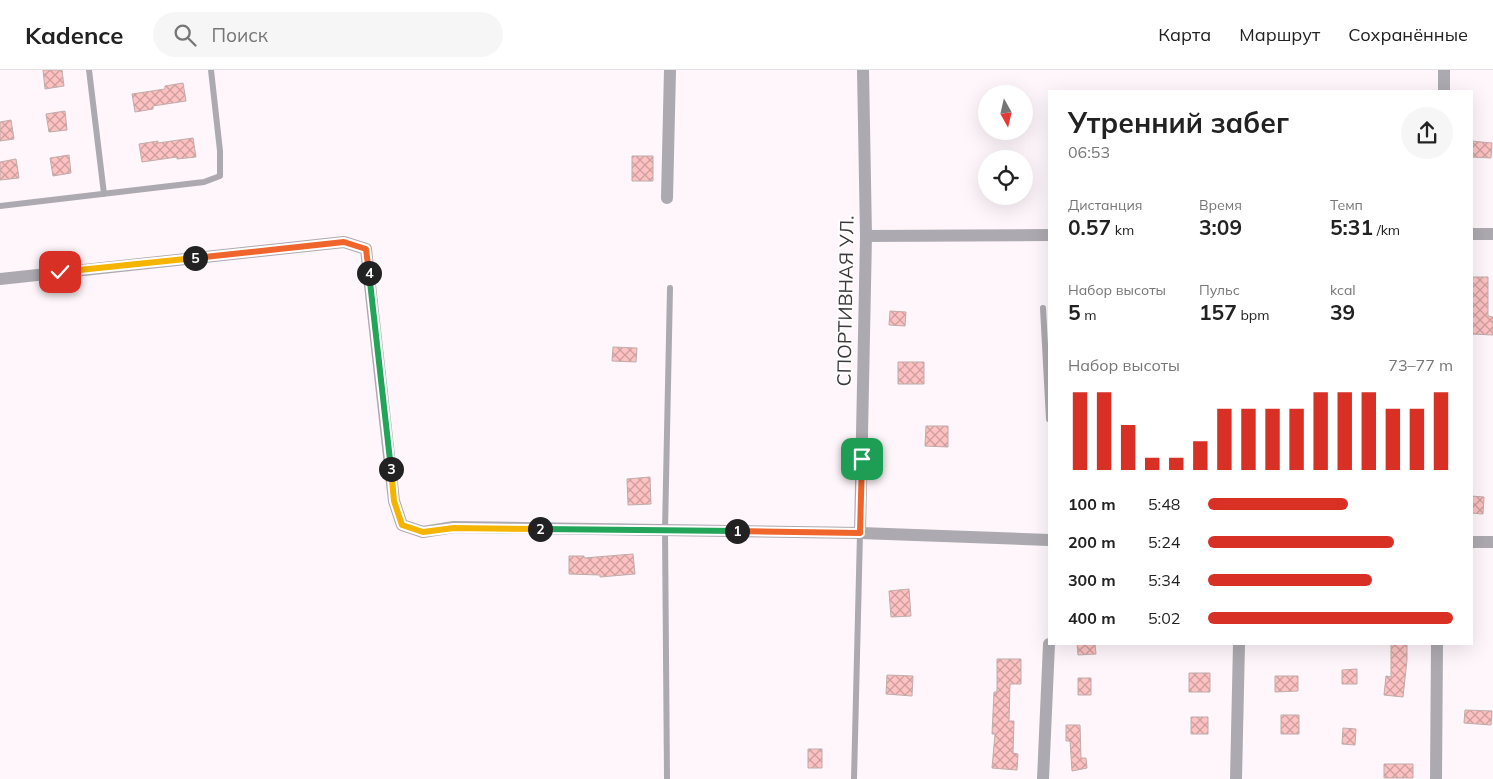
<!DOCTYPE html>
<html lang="ru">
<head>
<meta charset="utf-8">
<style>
	body { margin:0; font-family:Mulish,sans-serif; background:#f6f6f6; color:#222; height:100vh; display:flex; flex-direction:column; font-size:19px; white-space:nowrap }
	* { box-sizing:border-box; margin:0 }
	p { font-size:16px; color:#767676 }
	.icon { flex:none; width:28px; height:28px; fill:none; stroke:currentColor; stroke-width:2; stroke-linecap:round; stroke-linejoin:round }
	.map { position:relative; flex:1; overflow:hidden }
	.drawer { position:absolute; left:1048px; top:20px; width:425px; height:555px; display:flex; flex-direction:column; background:#fff; border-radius:0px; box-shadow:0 5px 20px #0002 }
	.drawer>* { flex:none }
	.needle { width:32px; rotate:172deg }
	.tools { position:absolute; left:978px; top:15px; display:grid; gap:10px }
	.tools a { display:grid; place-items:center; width:55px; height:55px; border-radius:50%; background:#fff; box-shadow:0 5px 20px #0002; font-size:25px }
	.pin { position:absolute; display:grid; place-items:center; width:42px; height:42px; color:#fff; margin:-21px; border-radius:10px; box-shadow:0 2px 8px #0006 }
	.km { position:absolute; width:25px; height:25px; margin:-12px; border-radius:50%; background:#222; color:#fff; font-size:14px; line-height:25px; text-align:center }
	.round { display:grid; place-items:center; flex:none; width:52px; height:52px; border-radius:26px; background:#f6f6f6 }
	.summary { display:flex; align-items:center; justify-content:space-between; height:85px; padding:0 20px }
	h1 { font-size:28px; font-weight:700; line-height:38px }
	.stats { display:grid; grid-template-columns:repeat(3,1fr); gap:8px; height:85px; padding:5px 20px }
	.stats div { display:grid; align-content:center }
	.stats b { font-size:21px; font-weight:700 }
	.stats small { font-size:14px; font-weight:400 }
	.stats p { font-size:14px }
	.chart { height:140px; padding:10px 20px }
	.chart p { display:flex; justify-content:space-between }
	.chart svg { width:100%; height:90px; margin-top:5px; stroke:#d93025; stroke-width:6 }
	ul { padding:0 20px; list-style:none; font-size:16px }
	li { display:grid; grid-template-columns:80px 60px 1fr; align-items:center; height:38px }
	li i { height:12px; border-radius:6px; background:#d93025 }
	header { display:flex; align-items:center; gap:30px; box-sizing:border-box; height:70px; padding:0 25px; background:#fff; border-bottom:1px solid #e0e0e0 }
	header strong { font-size:24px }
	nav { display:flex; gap:28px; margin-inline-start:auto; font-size:18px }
	.search { width:350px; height:45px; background:#f6f6f6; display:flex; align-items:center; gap:12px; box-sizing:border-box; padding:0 18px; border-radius:28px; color:#767676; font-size:19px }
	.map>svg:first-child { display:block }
	.building { fill:url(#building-cross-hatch); stroke:#c0acab }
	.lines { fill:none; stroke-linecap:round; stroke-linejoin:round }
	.lane { stroke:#ada9b0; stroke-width:6 }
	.street { stroke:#ada9b0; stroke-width:12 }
	.split-1-casing { stroke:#fff; stroke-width:10 }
	.split-2-casing { stroke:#fff; stroke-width:10 }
	.split-3-casing { stroke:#fff; stroke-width:10 }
	.split-4-casing { stroke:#fff; stroke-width:10 }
	.split-5-casing { stroke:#fff; stroke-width:10 }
	.split-6-casing { stroke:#fff; stroke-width:10 }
	.split-1 { stroke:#f0652b; stroke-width:6 }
	.split-2 { stroke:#22a559; stroke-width:6 }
	.split-3 { stroke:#f5b400; stroke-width:6 }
	.split-4 { stroke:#22a559; stroke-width:6 }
	.split-5 { stroke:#f0652b; stroke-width:6 }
	.split-6 { stroke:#f5b400; stroke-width:6 }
	.labels { text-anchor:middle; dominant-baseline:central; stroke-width:4; stroke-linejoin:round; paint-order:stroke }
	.street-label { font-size:19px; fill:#3f383b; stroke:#fff }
</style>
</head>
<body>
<header>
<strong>Kadence</strong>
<div class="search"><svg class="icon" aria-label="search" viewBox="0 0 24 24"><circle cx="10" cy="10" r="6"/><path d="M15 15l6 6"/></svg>Поиск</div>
<nav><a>Карта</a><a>Маршрут</a><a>Сохранённые</a></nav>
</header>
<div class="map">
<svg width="1493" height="709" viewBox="0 0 1493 709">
	<defs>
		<pattern id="building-cross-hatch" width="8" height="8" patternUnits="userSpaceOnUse" patternTransform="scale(1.25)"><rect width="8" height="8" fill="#fcc1c0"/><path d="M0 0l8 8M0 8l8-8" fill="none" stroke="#cd9e9d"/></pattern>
	</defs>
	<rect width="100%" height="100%" fill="#fef6fa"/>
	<path class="building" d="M43,0H62L64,16L45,19Z
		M183,13L186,31L153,36V39L135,42L132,24L165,19V16Z
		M65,41L67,60L49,62L46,44Z
		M11,50L14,69L0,71V52Z
		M193,68L196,87L177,89V87L142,92L139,74L158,71V73Z
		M1471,71L1492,73L1491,88L1471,87Z
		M69,85L71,103L53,106L50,88Z
		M632,86H653V111H632Z
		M16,89L19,108L0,110V92Z
		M1472,207H1488V246L1493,247V265L1471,264Z
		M890,241L906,242L905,256L889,255Z
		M613,277L637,278L636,292L612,291Z
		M898,292H924V314H898Z
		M926,356H948V377L925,376Z
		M650,407L651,434L628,435L627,409Z
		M1471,426L1484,427L1483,444L1471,443Z
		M633,484L635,504L600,507V505L569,504V486H584V488Z
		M909,519L911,546L891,547L889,521Z
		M1077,574H1095L1096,584L1078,585Z
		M1391,574H1407V590L1403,627L1384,625L1386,606L1391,607Z
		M997,589H1021V614H1010L1009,651H1014L1013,683L1018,684L1017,700L992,698L995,664H992L994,622H997Z
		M1357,599V614H1342V600Z
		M1189,603H1210V622H1189Z
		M887,605L913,606L912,626L886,624Z
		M1275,606H1298V621L1275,622Z
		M1078,608H1091V625H1078Z
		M1465,640L1492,641L1491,655L1464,653Z
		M1281,645H1299V664H1281Z
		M1191,647H1208V664H1191Z
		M1066,655H1080L1081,688H1086L1087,698L1072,701L1070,671H1066Z
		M1343,658L1356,659L1355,675L1342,674Z
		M808,679H822V698H808Z
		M1384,694H1413V708H1384Z"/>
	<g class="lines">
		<path class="lane" d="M89,0L104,124
			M0,136L204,112L220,106V81L211,0
			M1043,238L1049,349
			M667,709L665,460L670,218
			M854,709L860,463"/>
		<path class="street" d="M1444,21V0
			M667,128L670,0
			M1471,164H1493
			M866,166L1049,165
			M0,209L344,172L366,179L394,431L402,455L423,462L454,457L860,463L1049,470
			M860,463L866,166L863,0
			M1471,472H1493
			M1043,709L1049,574
			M1236,709L1239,574
			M1436,709L1437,574"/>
	</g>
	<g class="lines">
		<g class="split-1-casing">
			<path id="split-1" d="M737,461L860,463L862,389"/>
		</g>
		<g class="split-2-casing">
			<path id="split-2" d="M540,459L737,461"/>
		</g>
		<g class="split-3-casing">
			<path id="split-3" d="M391,399L394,431L402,455L423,462L454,458L540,459"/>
		</g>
		<g class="split-4-casing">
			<path id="split-4" d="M369,203L391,399"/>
		</g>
		<g class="split-5-casing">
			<path id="split-5" d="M195,188L344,172L366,179L369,203"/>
		</g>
		<g class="split-6-casing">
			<path id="split-6" d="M60,202L195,188"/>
		</g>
		<use href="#split-1" class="split-1"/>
		<use href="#split-2" class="split-2"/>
		<use href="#split-3" class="split-3"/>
		<use href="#split-4" class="split-4"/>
		<use href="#split-5" class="split-5"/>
		<use href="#split-6" class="split-6"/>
	</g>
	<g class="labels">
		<g class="street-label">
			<text transform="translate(845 231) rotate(-89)">СПОРТИВНАЯ УЛ.</text>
		</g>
	</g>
</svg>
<div class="tools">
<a><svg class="needle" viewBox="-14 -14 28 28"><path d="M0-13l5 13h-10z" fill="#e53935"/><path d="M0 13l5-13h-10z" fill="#767676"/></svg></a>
<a><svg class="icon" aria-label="locate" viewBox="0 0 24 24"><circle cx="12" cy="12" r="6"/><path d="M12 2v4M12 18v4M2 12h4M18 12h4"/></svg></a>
</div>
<div class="pin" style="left:862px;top:389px;background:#1e9e55"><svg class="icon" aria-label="arrive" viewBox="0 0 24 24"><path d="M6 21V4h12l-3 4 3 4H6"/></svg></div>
<div class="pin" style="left:60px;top:202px;background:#d93025"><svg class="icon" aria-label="check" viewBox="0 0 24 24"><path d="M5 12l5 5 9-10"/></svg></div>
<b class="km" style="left:737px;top:461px">1</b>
<b class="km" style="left:540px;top:459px">2</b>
<b class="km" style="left:391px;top:399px">3</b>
<b class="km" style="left:369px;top:203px">4</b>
<b class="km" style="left:195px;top:188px">5</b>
<section class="drawer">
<div class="summary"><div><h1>Утренний забег</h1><p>06:53</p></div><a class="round"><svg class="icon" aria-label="share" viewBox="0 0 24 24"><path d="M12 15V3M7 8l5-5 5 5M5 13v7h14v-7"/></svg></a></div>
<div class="stats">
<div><p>Дистанция</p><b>0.57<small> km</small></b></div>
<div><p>Время</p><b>3:09</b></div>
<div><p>Темп</p><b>5:31<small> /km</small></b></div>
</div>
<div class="stats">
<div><p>Набор высоты</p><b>5<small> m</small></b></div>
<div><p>Пульс</p><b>157<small> bpm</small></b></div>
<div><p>kcal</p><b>39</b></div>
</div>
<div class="chart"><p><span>Набор высоты</span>73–77 m</p>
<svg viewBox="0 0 160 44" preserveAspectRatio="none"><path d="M5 44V6M15 44V6M25 44V22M35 44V38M45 44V38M55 44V30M65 44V14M75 44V14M85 44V14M95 44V14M105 44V6M115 44V6M125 44V6M135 44V14M145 44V14M155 44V6"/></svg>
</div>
<ul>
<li><b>100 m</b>5:48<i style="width:57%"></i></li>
<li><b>200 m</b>5:24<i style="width:76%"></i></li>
<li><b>300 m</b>5:34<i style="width:67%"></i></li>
<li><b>400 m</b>5:02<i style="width:100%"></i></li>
</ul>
</section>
</div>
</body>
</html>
